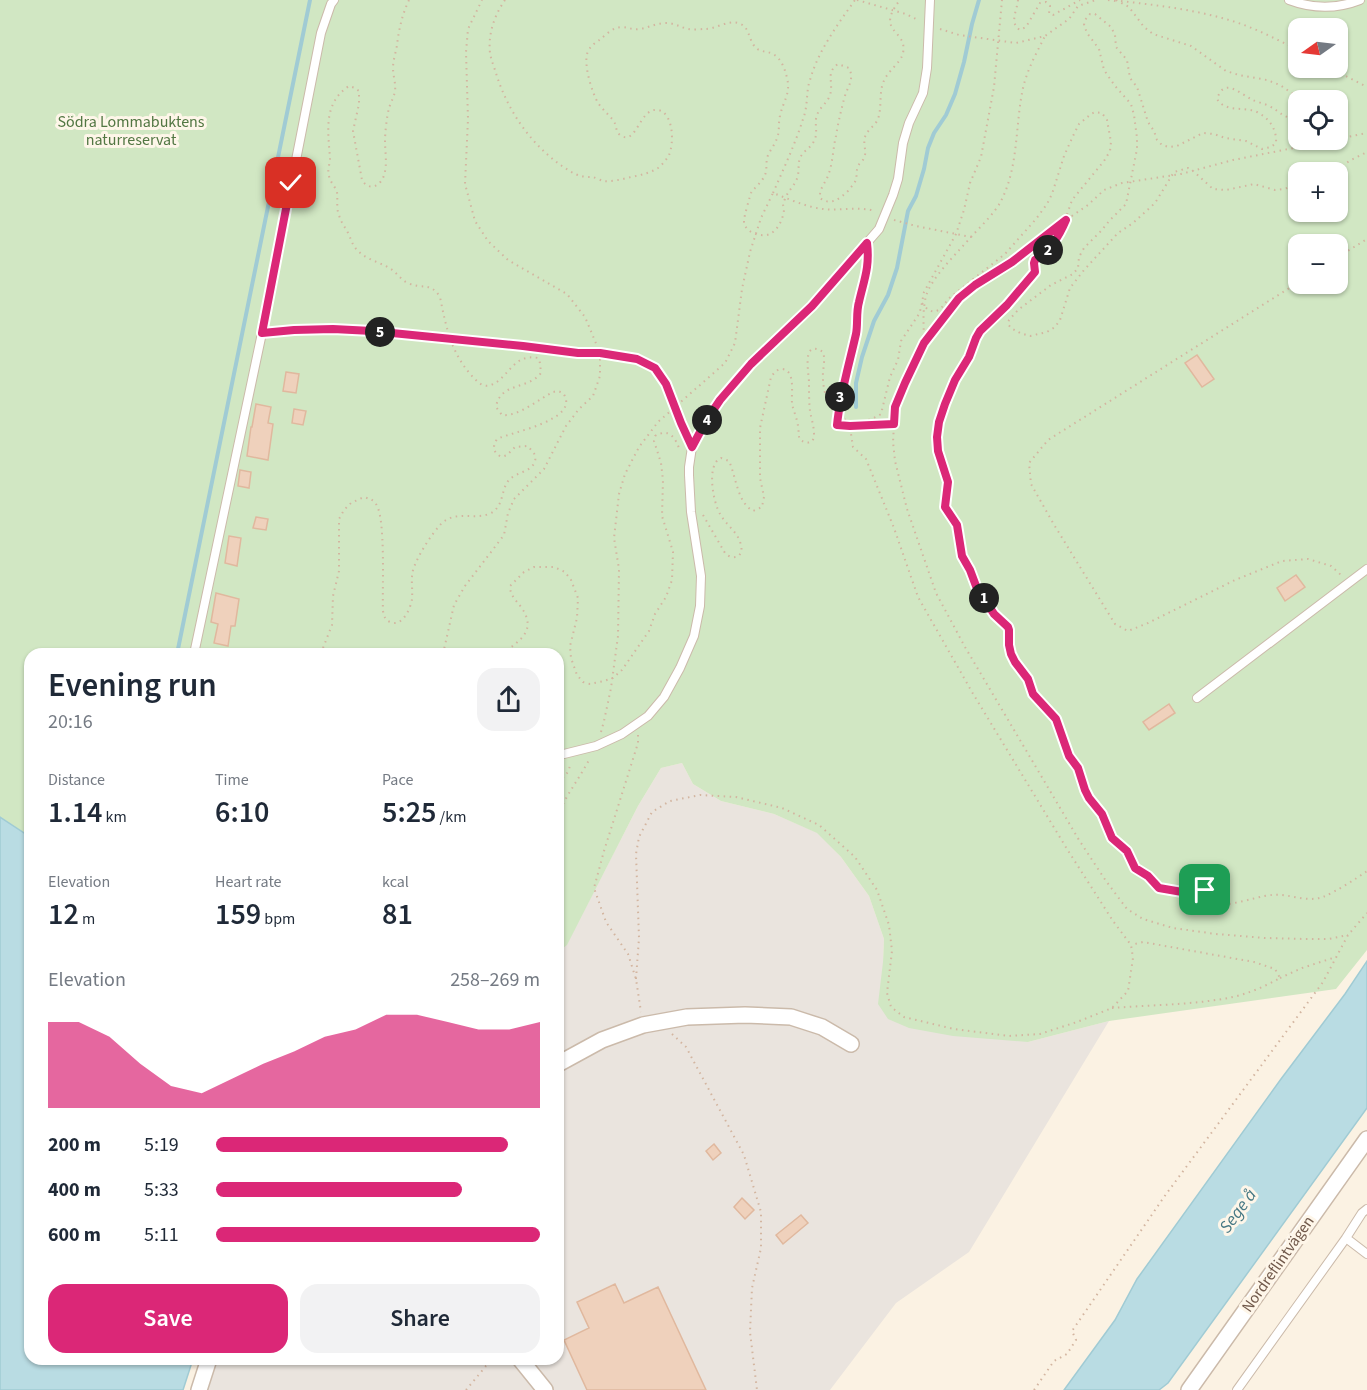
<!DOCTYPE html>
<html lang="en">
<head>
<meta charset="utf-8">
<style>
	body { margin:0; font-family:"Source Sans 3",sans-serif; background:#f2f2f3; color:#1f2937; height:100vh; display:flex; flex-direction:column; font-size:22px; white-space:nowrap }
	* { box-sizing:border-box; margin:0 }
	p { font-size:20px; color:#747a83 }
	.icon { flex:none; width:33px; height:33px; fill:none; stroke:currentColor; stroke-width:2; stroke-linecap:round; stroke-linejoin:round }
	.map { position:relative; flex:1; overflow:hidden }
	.panel { position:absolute; left:24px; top:648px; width:540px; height:717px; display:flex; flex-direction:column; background:#fff; border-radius:18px; box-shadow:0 2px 4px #0004 }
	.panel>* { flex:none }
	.needle { width:39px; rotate:256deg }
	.tools { position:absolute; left:1288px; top:18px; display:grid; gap:12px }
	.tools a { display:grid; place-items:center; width:60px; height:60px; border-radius:12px; background:#fff; box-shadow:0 2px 4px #0004; font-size:30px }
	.pin { position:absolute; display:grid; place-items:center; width:51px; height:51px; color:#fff; margin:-26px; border-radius:12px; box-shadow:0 3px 9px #0006 }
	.km { position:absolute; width:30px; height:30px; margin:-15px; border-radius:50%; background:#222; color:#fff; font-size:16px; line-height:30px; text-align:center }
	.round { display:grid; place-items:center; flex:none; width:63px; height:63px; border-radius:18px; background:#f2f2f3 }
	.head { display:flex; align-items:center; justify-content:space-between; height:102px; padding:0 24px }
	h1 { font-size:33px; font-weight:600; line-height:45px }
	.figures { display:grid; grid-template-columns:repeat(3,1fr); gap:9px; height:102px; padding:6px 24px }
	.figures div { display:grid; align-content:center }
	.figures b { font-size:30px; font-weight:600 }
	.figures small { font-size:16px; font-weight:400 }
	.figures p { font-size:16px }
	.chart { height:168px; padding:12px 24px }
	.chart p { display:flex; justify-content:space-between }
	.chart svg { width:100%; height:108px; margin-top:6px; fill:#db2777; opacity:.7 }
	.action { display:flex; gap:12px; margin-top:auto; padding:12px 24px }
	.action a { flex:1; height:69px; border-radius:18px; background:#db2777; color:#fff; font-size:24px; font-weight:600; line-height:69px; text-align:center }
	.action a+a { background:#f2f2f3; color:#1f2937 }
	ul { padding:0 24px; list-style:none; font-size:20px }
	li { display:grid; grid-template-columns:96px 72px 1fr; align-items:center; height:45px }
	li i { height:15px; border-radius:8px; background:#db2777 }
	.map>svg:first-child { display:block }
	.industrial { fill:#eae4de }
	.green { fill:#d1e7c3; fill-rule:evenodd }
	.water { fill:#b9dce3; stroke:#a0cbd4; stroke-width:1.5 }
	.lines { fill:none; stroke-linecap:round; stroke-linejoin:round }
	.stream { stroke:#a0cbd4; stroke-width:4 }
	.building { fill:#efd1bc; stroke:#e0b89e; stroke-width:1.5 }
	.service-casing { stroke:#cbbaaa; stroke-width:10 }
	.minor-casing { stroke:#cbbaaa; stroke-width:18 }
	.path { stroke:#d3b5a0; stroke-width:2; stroke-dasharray:1.5 4.5; stroke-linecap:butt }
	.service { stroke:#fff; stroke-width:8 }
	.minor { stroke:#fff; stroke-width:15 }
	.route-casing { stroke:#fff; stroke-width:12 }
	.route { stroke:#db2777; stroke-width:8 }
	.labels { text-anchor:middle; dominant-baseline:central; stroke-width:6; stroke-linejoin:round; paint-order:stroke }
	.park-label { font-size:16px; fill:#527743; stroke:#fef6e9 }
	.street-label { font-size:16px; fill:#71594b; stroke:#fef6e9 }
	.water-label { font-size:18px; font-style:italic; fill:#467884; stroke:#fef6e9 }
</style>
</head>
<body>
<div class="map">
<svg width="1367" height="1390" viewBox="0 0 1367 1390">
	<rect width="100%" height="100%" fill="#fbf2e3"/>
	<path class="industrial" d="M682,763L693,784L721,801L774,814L818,833L841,857L869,896L884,939L883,962L1028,1042L1109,1021L969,1252L896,1303L830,1390H199L209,1359H558V952L567,944L638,806L661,768Z"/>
	<path class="green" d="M0,0H1367V950L1336,989L1109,1021L1028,1042L953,1036L909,1028L888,1019L878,1004L883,962L884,939L869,896L841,857L817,833L774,814L721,801L693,784L682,763L661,768L638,806L567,945L558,952V654H30V1359L0,1390ZM1299,28H1338V68H1299ZM1299,100H1338V140H1299ZM1299,172H1338V212H1299ZM1299,244H1338V284H1299Z"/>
	<path class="water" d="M0,817L30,837V1359H193L183,1390H0Z
		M1367,961V1108L1168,1383L1159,1390H1064L1115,1320L1137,1279L1281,1079L1345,994Z"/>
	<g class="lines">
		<path class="stream" d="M856,407V383L862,357L874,321L888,295L897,268L908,211L916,196L924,169L928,148L934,133L946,115L955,94L964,62L972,24L979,0
			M177,654L310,0"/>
	</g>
	<path class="building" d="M1197,355L1214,379L1202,387L1185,363Z
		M286,372L299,374L296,393L283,391Z
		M256,404L271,407L268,423L273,424L268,460L247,456L251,427H252Z
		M294,409L306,411L303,425L292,423Z
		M240,470L251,472L249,488L238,486Z
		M256,517L268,519L266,530L253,528Z
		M229,536L241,538L237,566L225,563Z
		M1296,575L1305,587L1285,601L1277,588Z
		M216,593L239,599L235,626H231L228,646L214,643L218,624L211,622Z
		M1169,704L1175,713L1149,730L1143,722Z
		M714,1144L721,1153L713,1160L706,1151Z
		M742,1198L754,1210L745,1219L734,1207Z
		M801,1215L808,1223L783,1244L776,1235Z
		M615,1284L624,1303L658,1287L706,1390H587L564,1340L589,1328L577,1302Z"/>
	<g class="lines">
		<g class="service-casing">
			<path id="service" d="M1289,0C1313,9 1337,9 1360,0
				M858,304L865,281L869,258L867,243
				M194,654L262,333L321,33L331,4L334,0
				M1197,698L1367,569
				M558,754H564L596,746L622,734L648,716L664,697L680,668L694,636L700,606L701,576L691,512L689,475V467L692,447L706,421L720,400L751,364L812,306L879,229L893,195L898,179L903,143L909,123L923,93L927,68L930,0
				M1346,1238L1362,1213L1367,1209
				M1237,1390L1346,1238L1367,1254"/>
		</g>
		<g class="minor-casing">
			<path id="minor" d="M558,1064L602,1040L643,1025L687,1017L745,1015L791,1017L822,1027L851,1044
				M520,1359L545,1390
				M199,1390L209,1359
				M1189,1390L1367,1139"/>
		</g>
		<path class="path" d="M505,0C494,16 488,34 490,53C491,59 493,64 495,70C506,108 529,143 562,166C567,169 575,175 581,176C585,177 589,177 593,177C596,178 600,180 603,181C612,182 623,179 631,177C641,175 650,173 658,168C662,165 667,159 669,155C674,144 674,113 658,110C639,107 637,147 620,135C615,131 617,125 613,120C608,114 603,110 598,103C592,92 584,67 587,54C589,48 593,44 598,41C605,36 612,27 622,27C628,27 632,30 639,29C648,28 656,23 666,23C674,23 680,27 688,29C693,30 700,29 705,29C716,29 727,20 738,23C749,26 748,36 753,44C758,53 765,50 773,54C781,58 785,69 787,78C791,94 783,101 780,116C778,123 780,131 777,138C775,145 769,151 767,158C766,164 767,170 765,175C762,182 755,187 751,193C750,196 744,217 744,220C743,232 761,238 770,234C778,230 783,219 784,210C784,203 781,207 785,199C788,190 796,185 798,175C799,169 798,163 800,158C803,151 811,148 814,141C818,134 815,126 816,119C817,109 827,104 830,95C834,82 825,73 838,64L849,68C855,80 847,87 844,99C841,111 838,123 836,136C833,148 833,161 829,173C826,183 819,188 820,198C831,206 839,199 848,191C851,187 854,184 856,180C857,176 856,171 858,166C860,162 864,161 865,155C866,149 863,143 865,137C867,130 875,126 878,119C882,107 879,94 883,83C887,71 901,63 903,53C908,29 874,33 900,0
			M857,0L906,14L918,20
			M1018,0C1017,11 1009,23 1020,30L1026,27L1040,3L1046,2L1050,6L1049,13L1053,15L1080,0
			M1108,0L1116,1
			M1116,0L1129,7L1144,27L1153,34L1191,46L1226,71L1239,75L1267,80L1280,85L1302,100
			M1121,1C1155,5 1189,9 1222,18C1249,25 1275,38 1299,51
			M940,29L959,35L1016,43L1045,36L1069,19L1078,6L1096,0
			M1330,68L1367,87
			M1299,118C1284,120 1280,111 1269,106C1263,103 1256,102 1251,99C1239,93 1224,77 1217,99C1226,113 1243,106 1257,112C1269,118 1277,129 1276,143L1271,147L1262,149L1246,141L1225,138L1214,134L1203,133L1177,146L1169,147L1162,145L1157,140L1154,131L1148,122L1137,87L1130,78L1127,60L1116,47L1115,35L1111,27L1095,14H1090L1085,20L1084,25L1087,33L1099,49L1104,70L1115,86L1131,104L1134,115L1137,138V149L1126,204L1110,220L1101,231L1084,248L1079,257L1078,268L1073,274L1051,285L1018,310L1009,320L1008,324L1011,328L1020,333L1030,336L1047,332L1055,327L1060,320L1070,288L1084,270L1118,233L1133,223L1155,203L1174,172L1188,168L1193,171L1213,189L1226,190L1254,184L1275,190L1284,189L1293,186L1299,181
			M1338,139L1367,133
			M1334,140L1233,160L1181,174L1122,183L1104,190L1088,205L1066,220L1012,262L975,285L959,298L924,343L905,383L895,407L893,442L895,461L907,509L936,593L965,647L1079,840L1106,881L1127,909L1143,919L1173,928L1216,934L1265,938L1305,939H1329L1348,935
			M1332,172L1351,160L1367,152
			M773,193C784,168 796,142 804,116C808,104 806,91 810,80C818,51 838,24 855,0
			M894,220L916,226L971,237C958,252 931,278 926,296C922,312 924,327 924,343
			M971,237C980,227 995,213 1001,201C1019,166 1015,125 1023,88C1027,70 1037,52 1045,36
			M1338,257L1367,239
			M1299,282L1048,440L1029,463L1031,484L1053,523L1115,624L1128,631L1148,623L1235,580L1282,561L1308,559L1331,566L1341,575
			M922,303C932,317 940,312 948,299L1005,254L1036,219L1047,204L1052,194L1064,156L1073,136L1079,124L1091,114L1095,112L1102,113L1107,120L1111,142L1110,151L1104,161L1072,200L1060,235L1049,249L1035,260L1034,263L1035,272L1007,305L980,331L976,338L969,357L955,380L945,404L939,422L937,437V451L948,482L945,507L957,525L962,556L970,570L977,586L994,613L1008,627L1009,630V645L1011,654L1015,662L1028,679L1033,694L1056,719L1069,756L1078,768L1089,798L1102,814L1112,838L1127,851L1135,868L1148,876L1159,888L1180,892L1188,893L1210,888L1219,883L1226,884L1227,890L1221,894L1206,895L1204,901C1218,912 1255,896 1272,895C1289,893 1305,903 1323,897C1335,892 1356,879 1367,871
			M858,313C855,351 841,387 837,425L850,427L894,424
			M273,332L332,329L372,331L523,346L578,353H600L637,359L655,368L666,384L686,434
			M703,515L725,553C733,561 744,557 741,545C738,532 726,525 720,514C713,502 706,464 721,458L729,461C736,476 737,502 753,511L762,507L764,497L760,478V428L771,377C774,373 777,369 782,369C796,370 791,394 792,403C793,410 797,418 798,426C799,431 798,435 800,440C823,452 811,419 810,411C809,402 809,392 809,383C809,373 801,338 823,352C826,361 822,370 823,380C824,397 832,418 850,421C860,423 872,420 881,414L890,377L898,360L901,341L919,314L921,308L924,292L956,234L964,210L970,183L981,157L994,87L1002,0
			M323,654V648L332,625L333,596L339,571V519L344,510L351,503L364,497C369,499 373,499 376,504C386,518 382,590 383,611C384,616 385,620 390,622C402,628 411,608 412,599C413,587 410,578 414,567C420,552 431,535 441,524C455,510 473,520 489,514C505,507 500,490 509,480C516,472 532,472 535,461C537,454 531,450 527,446L515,447L507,455L502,457C493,453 492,447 497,439C511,432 582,420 563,393L558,391L553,392C539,399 518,417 502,415L496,407C500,382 528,390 541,373L540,363L538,358C513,353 509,378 491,385C482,388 477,381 471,375C451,352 446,327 440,297C430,281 422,290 408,283C401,280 397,273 391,269C380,262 367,260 358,251C353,246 352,242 349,235C346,228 341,223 339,215C336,208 338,200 337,192C335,186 330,182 329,176C327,170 330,164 330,158C328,131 323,103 349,86L355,88L359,91V104L353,131L362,180C368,190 378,188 383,178C388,166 385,153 385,141C385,132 387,116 389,108C391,102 394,97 395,91C396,83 393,76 393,68C393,60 396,52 397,45C399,29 402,15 409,0
			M443,654L454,605L465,586L504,535L508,513L514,499L544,469L566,426L579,409L593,396L600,376V353L585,317L567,294L508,260L488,241L475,221L465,184L468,119L466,52L468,29L482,0
			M502,654C519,641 538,631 521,607C515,599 510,595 510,586L524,572L534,567H554L565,572L571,580L578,598L577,618L570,646L571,658L577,675L583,682L590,684L604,681L613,678L622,670L649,631L655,614L666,597L672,580L673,552L662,516L663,480L661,463L654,441L655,436C670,427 676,439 680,451
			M601,732L604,721L611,688L618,636L619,569L614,538L619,494L625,474L639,447L658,422L725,363L735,343L742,289L750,252L761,218L773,193C789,199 806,207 823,209C840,211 858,206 875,211
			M638,735V743L604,851L594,888L606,922L628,954L636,979L641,1012
			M558,782C565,777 570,771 570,763
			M558,815C566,795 579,779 589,760
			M1280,978L1302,968L1336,957
			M636,979L639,938L636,854L639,837L652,812L670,801L700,795L736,797L782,808L819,825L855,857L877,890L889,925L892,951L887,993L891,1007L904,1017L954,1029L1009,1036L1040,1034L1077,1022L1112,1008L1128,991L1133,958L1131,945L1113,921L1067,849L972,692L918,597L894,528L866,459L853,447L850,427
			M1112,1008C1150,1005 1190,1005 1228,998C1245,995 1264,987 1280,978L1275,969L1254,962L1143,942L1131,945
			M672,1034L686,1047L744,1155L761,1212V1248L752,1288L750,1332L757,1390
			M466,1390L486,1366L502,1359
			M1034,1390L1054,1361L1067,1354L1076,1340L1072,1331L1164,1197L1323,982L1348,935L1367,913"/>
		<use href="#service" class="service"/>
		<use href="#minor" class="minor"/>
	</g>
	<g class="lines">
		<g class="route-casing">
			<path id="route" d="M291,183L262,333L294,330L333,329L372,331L523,346L578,353H600L637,359L655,368L666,384L681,423L692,447L706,421L720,400L751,364L812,306L867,243C870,267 864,280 859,302C856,312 858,324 856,334C849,365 840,394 837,425L850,426L894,424L895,407L905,383L924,343L959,298L975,285L1012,262L1066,220C1058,239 1051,248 1035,260L1034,263L1035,272L1007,305L980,331L976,338L969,357L955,380L945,404L939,422L937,437L938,451L948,482L945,507L957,525L962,556L970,570L976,586L994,614L1008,627L1009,630V645L1011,654L1015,662L1028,679L1033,694L1056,719L1069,756L1078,768L1085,790L1089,798L1102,814L1112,838L1127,851L1135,868L1148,876L1159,888L1188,893L1205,890"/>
		</g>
		<use href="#route" class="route"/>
	</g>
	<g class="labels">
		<g class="park-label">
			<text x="131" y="122">Södra Lommabuktens<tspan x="131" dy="18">naturreservat</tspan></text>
		</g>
		<g class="street-label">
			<text transform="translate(1278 1264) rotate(-55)">Nordreflintvägen</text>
		</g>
		<g class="water-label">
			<text transform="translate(1238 1211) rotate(-54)">Sege å</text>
		</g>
	</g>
</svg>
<div class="tools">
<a><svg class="needle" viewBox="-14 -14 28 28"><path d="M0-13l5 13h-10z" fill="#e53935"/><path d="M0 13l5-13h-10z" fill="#747a83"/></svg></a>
<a><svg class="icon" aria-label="locate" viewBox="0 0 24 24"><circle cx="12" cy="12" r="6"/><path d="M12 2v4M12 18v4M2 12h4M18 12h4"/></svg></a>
<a>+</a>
<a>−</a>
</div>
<div class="pin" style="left:1205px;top:890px;background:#1e9e55"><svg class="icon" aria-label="arrive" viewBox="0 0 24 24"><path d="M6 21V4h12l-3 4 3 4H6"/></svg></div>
<div class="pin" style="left:291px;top:183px;background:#d93025"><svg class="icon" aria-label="check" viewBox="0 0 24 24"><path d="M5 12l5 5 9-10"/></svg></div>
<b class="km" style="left:984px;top:598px">1</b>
<b class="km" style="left:1048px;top:250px">2</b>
<b class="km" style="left:840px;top:397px">3</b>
<b class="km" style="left:707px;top:420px">4</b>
<b class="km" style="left:380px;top:332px">5</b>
<section class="panel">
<div class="head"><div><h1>Evening run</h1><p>20:16</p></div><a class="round"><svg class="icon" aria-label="share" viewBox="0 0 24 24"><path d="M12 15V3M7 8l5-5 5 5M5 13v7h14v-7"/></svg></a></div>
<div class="figures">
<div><p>Distance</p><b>1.14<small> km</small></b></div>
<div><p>Time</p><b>6:10</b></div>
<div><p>Pace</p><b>5:25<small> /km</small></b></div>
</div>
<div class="figures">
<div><p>Elevation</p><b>12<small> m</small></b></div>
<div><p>Heart rate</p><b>159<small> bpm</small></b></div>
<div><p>kcal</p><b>81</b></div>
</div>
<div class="chart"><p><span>Elevation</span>258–269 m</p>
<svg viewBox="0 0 160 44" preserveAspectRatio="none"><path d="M0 44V9L10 9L20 15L30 26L40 35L50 38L60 32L70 26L80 21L90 15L100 12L110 6L120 6L130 9L140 12L150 12L160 9V44z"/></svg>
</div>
<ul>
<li><b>200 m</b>5:19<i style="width:90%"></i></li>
<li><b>400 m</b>5:33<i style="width:76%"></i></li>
<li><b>600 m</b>5:11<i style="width:100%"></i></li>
</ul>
<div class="action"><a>Save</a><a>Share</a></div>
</section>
</div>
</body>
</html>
